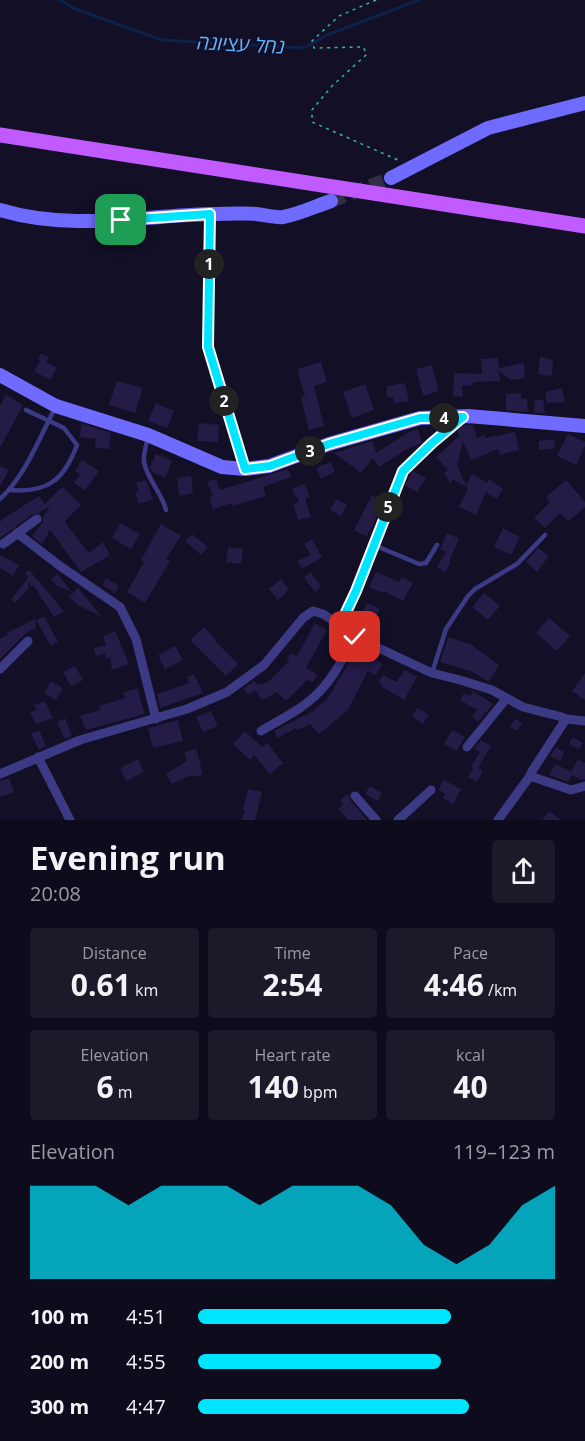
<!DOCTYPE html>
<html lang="en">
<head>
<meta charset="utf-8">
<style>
	body { margin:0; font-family:"Open Sans","Noto Sans Hebrew",sans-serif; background:#1c1929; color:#f1f3f6; height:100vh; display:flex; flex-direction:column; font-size:22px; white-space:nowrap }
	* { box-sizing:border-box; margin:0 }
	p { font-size:20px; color:#9b9ba3 }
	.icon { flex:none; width:33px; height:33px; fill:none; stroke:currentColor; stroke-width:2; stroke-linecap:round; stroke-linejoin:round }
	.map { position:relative; height:820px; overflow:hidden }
	.panel { display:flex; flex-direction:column; background:#0e0b1c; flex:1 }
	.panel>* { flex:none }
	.pin { position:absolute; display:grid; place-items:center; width:51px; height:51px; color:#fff; margin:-26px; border-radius:12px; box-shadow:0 3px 9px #0006 }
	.km { position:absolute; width:30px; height:30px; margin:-15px; border-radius:50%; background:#222; color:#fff; font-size:16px; line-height:30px; text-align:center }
	.round { display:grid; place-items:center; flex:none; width:63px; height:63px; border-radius:6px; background:#1c1929 }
	.overview { display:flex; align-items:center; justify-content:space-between; height:102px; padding:0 30px }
	h1 { font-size:33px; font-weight:700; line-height:45px }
	.metrics { display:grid; grid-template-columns:repeat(3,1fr); gap:9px; height:102px; padding:6px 30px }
	.metrics div { display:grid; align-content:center; border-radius:6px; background:#1c1929; text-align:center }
	.metrics b { font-size:30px; font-weight:700 }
	.metrics small { font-size:16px; font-weight:400 }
	.metrics p { font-size:16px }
	.chart { height:168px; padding:12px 30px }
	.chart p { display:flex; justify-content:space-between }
	.chart svg { width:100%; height:108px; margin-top:6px; fill:#00e5ff; opacity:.7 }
	ul { padding:0 30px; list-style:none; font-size:20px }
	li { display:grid; grid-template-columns:96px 72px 1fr; align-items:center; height:45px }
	li i { height:15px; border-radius:8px; background:#00e5ff }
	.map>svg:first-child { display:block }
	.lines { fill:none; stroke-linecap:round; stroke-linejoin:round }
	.stream { stroke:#0c2248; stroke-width:3 }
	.building { fill:#241b47 }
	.secondary-tunnel { stroke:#312d47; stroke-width:14; stroke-dasharray:14 7; stroke-linecap:butt }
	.path { stroke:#2fb8b0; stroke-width:1.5; stroke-dasharray:3 4.5; stroke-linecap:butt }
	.service { stroke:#3d3a85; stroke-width:4.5 }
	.minor { stroke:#3d3a85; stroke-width:9 }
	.secondary { stroke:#6f6bff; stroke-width:14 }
	.primary { stroke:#c25bff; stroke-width:15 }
	.route-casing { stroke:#fff; stroke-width:12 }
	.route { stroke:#00e5ff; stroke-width:8 }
	.labels { text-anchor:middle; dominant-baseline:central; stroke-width:4.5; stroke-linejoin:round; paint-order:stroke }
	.water-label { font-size:20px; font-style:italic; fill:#62b6ff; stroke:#130f26 }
</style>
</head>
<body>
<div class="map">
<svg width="585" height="820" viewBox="0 0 585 820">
	<rect width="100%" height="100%" fill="#130f26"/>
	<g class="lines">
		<path class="stream" d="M60,0L73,8L162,40L304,48L327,35L419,0"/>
	</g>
	<path class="building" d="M41,353L49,357L46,362L57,368L50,380L34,371L40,361L38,359Z
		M540,356L553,360L552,376L538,374Z
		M498,358L499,368L524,363L525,378L511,380L499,371L500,381L473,382V385L462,386L463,397L453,396L454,373L482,374L481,359Z
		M321,362L327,382L314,386L324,426L309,430L301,397L305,396L297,369Z
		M432,365L439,391L423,396L416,369Z
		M117,381L143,388L135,413L109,405Z
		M405,383L409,401L394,403V397H387V386Z
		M365,384L374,410L352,418L343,392Z
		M562,388L565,402L547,403L545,392Z
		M521,393V399H527L528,412L506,410V394Z
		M6,395L23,405L0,448V406Z
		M535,400H543L545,413H534Z
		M156,403L174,411L167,428L148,421Z
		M81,423L111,433L109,449L95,448L96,439L80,437Z
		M199,423L219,425L218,442L197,441Z
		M464,425H473L477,438L484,435L486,438L515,432L519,450L500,455L498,449L471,460L463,441L457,465L466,485L472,474L487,483L489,479L503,489L497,499L486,492L476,515L459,507L468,488L452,479L451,484L444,473L448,470L436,457L459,436L457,431Z
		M418,429L422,443L405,450L379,467L373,458L361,473L334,453L373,441L376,453L409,432Z
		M568,434L585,442V446L576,465L557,456Z
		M554,439L555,448L539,450V441Z
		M156,454L172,461L165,478L152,472L150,467Z
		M82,460L99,471L85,490L74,483L80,474L75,471Z
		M330,462L335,471L321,479L316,468Z
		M0,466L9,470L0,486Z
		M288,469L291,477L263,487L266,496L233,506L232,503L213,509L209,497L213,496L207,482L216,479L220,490Z
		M413,471L426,478L417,492L405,485Z
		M191,476L193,493L179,496L177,478Z
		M146,480L153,499L139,504L135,492L139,491L136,483Z
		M566,480L585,502V507L568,522L560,513L545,528L534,518L550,502L546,497Z
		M305,484L310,497L305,499L311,517L298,520L293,504L299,502L292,489Z
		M61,488H64L81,505L65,521L67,525L89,553L103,542L110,555L81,572L50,530L42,544L32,536L43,522V517L50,506L39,513L33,514L0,538V522L4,518L39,496L45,504Z
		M372,495L383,502L367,537L354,530Z
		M336,499L347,505L341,516L330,510Z
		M120,523L140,534L131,549L112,538Z
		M161,524L181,536L166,559L170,561L145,603L127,592L144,562L141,560Z
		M503,528L520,537L511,555L494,547Z
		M447,533L459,539L449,561L451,562L445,572L437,567L446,552L440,549Z
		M192,534L208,547L201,555L185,541Z
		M312,539L322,557L302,569L297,561L311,555L304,544Z
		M228,547L243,549L241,564L226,562Z
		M538,548L549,556L537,572L526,562Z
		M0,555L19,565L13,576L0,568Z
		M29,570L48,592L64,612L54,617L33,585L32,587L28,582L29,588L15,603L11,599L28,578L25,573Z
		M310,572L321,586L315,592L304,578Z
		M376,572L399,582L402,577L413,583L403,601L384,591L383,593L369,587Z
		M57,574L72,592L57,586L51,579Z
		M106,578L119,586L115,593L102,585Z
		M281,579L289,590L278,600L269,589Z
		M78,588L102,617L78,605L69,597Z
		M484,593L500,606L488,620L472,607Z
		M368,603L380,609L366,635L353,625Z
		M44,616L58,642L51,646L36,620Z
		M549,618L570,636L557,651L536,633Z
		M35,619L36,627L23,636L0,659V639L8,635L7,633Z
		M315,623L327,630L306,668L317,674L313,682L307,680L286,701L277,692L262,700L255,690L249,695L243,689L254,681L258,685L268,682L289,661L287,660L291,653L297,656Z
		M204,627L216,640L215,641L238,664L226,676L190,640Z
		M115,631L129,664L112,670L110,657L106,659V653L96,656L94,648L106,645L103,636Z
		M448,637L470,644L499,665L489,682L473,672L440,662Z
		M175,646L183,660L165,669L158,655Z
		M356,649L383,664L376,675L368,671L347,711L319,734L310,724L298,730L296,728L277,738L274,731L313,711L329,697Z
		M75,666L83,680L71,686L63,672Z
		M405,670L417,677L404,700L382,687L383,685L378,682L383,675L396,682Z
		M585,673V700L572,691Z
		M194,674L203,693L160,708L157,694L189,683L187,677Z
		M51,681L63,688L56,700L44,693Z
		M137,688L145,714L86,730L80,716L100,710L99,706L125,698L123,693Z
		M473,691L493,704L478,722L472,717L477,710L460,700L464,693L470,696Z
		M45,701L53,718L36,724L30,712L37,710L34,705Z
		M417,708L429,715L423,724L412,716Z
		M211,711L218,726L203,732L196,717Z
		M65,718L72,736L65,739L57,722Z
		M515,719L522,723L517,731L510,727Z
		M178,720L183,741L153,748L148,728Z
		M39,730L46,746L39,750L31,734Z
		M452,730L465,737L457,751L444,744Z
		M245,731L262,747L267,743L283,763L270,774L254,755L250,760L233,744Z
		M573,737L583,743L579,749L569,744Z
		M481,740L491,746L478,768L483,771L477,782L468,777L473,769L471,767L480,752L474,749Z
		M556,747L564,752L560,761L550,756Z
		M196,748L203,775L192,777L191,775L172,784L166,774L187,761L184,753Z
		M138,759L144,772L126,781L120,768Z
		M578,759L585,763V779L582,780L572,775L568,782L549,775L556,764L571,772Z
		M9,778L14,792L0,797V781Z
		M444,780L461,789L453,804L443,798L445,794L438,790Z
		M370,786L382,793L378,801L365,794Z
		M248,789L262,792L255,820H241L245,810H243Z
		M348,794L350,800L367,820H349L338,809L343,804L340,800Z
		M549,811L561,820H542Z"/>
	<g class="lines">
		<path class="secondary-tunnel" d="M331,201L391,178"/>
		<path class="path" d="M376,0L339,16L312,41L314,48L363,47L367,54L332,86L312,110V122L398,160"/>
		<path class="service" d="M210,217L208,347L245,467
			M148,438C146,445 143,454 144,462C147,479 162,493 166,510
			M10,490C48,493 64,480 77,445L64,428L26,410
			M0,499C25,476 40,437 55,408
			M374,545L419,564L426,563L437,545
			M432,673L446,629L468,596L475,589L517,564L545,535"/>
		<path class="minor" d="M17,533L60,566L120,607L136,639L156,719
			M3,544L37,519
			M340,625L355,591L403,471L432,443L463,417
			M0,669L28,641
			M261,731C281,719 303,709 319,692C334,677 344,656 355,637
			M467,747L506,699
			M38,757L70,820
			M0,774L80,740L187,709L227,692L264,665L303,618L313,611L323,614L354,634L355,637L432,673L460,680L492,690L523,707L562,717L566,719L585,721
			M530,776L571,790L585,786
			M355,796L376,820
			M398,820L431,790
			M498,820L530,776L532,771L566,719"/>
		<path class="secondary" d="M391,178L488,128L585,103
			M0,210C69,231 140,216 210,214C225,214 241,213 256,214C265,215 275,218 283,217C300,214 316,206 331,201
			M0,375L56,406L148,435L222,467L245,469L269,466L329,444L420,418L468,416L585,426"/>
		<path class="primary" d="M0,135L585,226"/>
	</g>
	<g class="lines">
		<g class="route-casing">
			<path id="route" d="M121,220L210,214L208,347L245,469L270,466L329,444L420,418L463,417L432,443L403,471L356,591L340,625L354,634L355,637"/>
		</g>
		<use href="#route" class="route"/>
	</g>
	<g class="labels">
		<g class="water-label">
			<text transform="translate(241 44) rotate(3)">נחל עציונה</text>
		</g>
	</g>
</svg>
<div class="pin" style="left:121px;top:220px;background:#1e9e55"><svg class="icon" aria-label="arrive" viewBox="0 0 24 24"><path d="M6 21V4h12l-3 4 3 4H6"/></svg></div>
<div class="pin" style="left:355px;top:637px;background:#d93025"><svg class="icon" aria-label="check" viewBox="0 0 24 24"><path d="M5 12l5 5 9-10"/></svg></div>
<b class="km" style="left:209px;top:264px">1</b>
<b class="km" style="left:224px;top:401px">2</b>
<b class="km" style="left:310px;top:451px">3</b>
<b class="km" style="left:444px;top:418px">4</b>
<b class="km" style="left:388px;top:507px">5</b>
</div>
<section class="panel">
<div class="overview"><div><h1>Evening run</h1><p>20:08</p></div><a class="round"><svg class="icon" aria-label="share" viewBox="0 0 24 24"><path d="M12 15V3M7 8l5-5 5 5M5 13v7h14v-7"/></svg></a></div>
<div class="metrics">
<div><p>Distance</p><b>0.61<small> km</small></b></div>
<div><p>Time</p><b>2:54</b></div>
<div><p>Pace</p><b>4:46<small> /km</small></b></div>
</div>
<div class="metrics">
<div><p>Elevation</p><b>6<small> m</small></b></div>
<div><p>Heart rate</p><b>140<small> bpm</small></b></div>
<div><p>kcal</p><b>40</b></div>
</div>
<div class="chart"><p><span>Elevation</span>119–123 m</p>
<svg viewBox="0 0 160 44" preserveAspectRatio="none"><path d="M0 44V6L10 6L20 6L30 14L40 6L50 6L60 6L70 14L80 6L90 6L100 6L110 14L120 30L130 38L140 30L150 14L160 6V44z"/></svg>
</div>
<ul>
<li><b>100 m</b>4:51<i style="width:71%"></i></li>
<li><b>200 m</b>4:55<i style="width:68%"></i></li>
<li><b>300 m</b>4:47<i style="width:76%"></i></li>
</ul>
</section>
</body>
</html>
